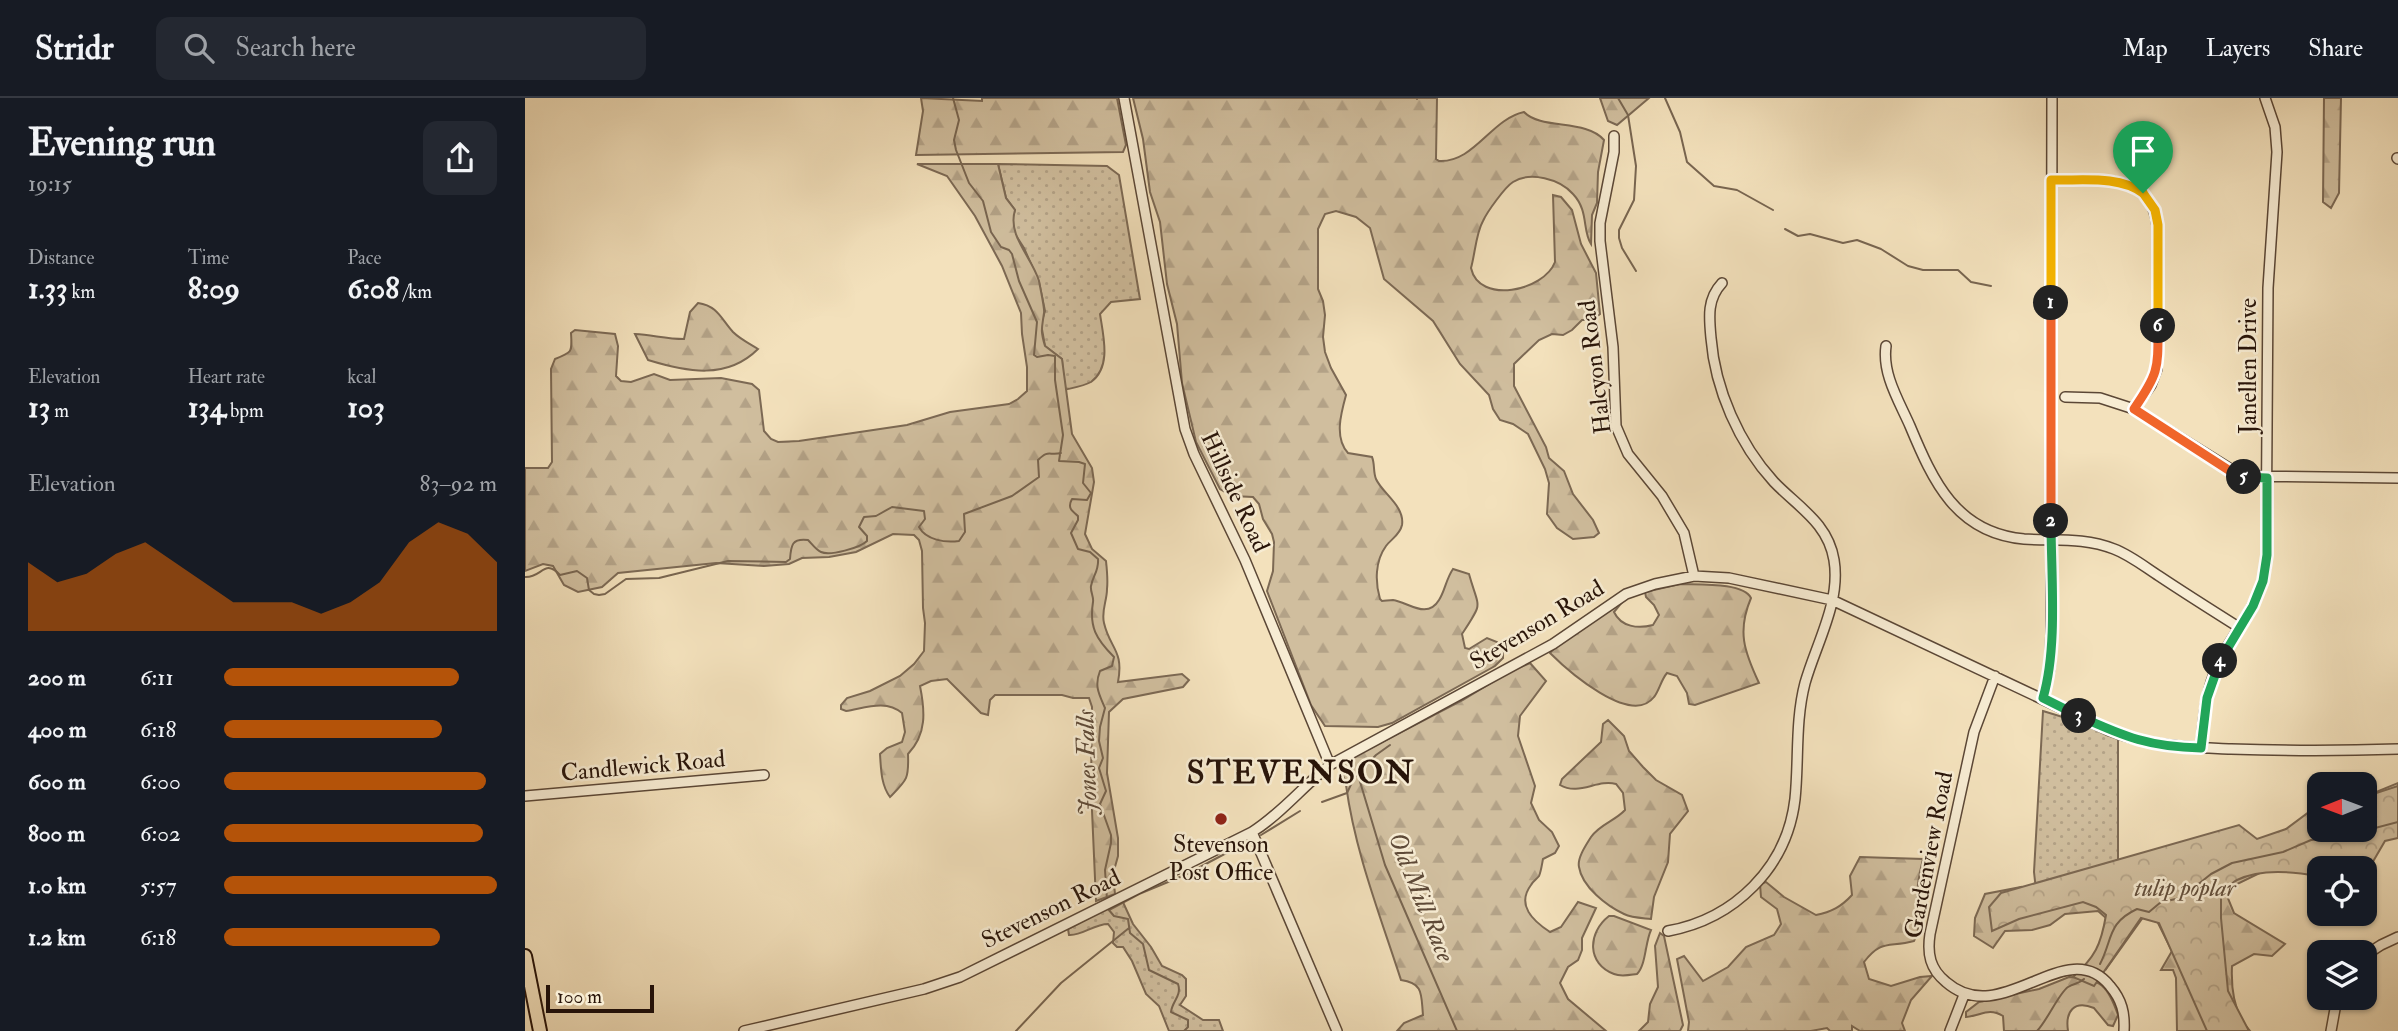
<!DOCTYPE html>
<html lang="en">
<head>
<meta charset="utf-8">
<style>
	body { margin:0; font-family:"IM FELL Double Pica",serif; background:#242831; color:#f1f3f6; height:100vh; display:flex; flex-direction:column; font-size:26px; white-space:nowrap }
	* { box-sizing:border-box; margin:0 }
	p { font-size:23px; color:#9ea1a6 }
	.icon { flex:none; width:38px; height:38px; fill:none; stroke:currentColor; stroke-width:2; stroke-linecap:round; stroke-linejoin:round }
	.map { position:relative; flex:1; overflow:hidden }
	.details { display:flex; flex-direction:column; background:#171b24; width:525px }
	.details>* { flex:none }
	.needle { width:46px; rotate:269deg }
	.fabs { position:absolute; left:1782px; top:674px; display:grid; gap:14px }
	.fabs a { display:grid; place-items:center; width:70px; height:70px; border-radius:14px; background:#171b24; box-shadow:0 2px 5px #0004; font-size:35px }
	.scale { position:absolute; left:21px; bottom:18px; width:108px; box-sizing:border-box; padding-left:7px; border:4px solid #281409; border-top:0; font-size:19px; line-height:24px; white-space:nowrap; color:#281409; -webkit-text-stroke:5px #f7ecd3; paint-order:stroke }
	.pin { position:absolute; display:grid; place-items:center; width:60px; height:60px; color:#fff; margin:-72px -30px; border-radius:50% 50% 50% 0; rotate:-45deg; box-shadow:0 0 7px #0007 }
	.pin .icon { rotate:45deg }
	.km { position:absolute; width:35px; height:35px; margin:-18px; border-radius:50%; background:#222; color:#fff; font-size:19px; line-height:35px; text-align:center }
	.round { display:grid; place-items:center; flex:none; width:74px; height:74px; border-radius:14px; background:#242831 }
	.headline { display:flex; align-items:center; justify-content:space-between; height:119px; padding:0 28px }
	h1 { font-size:38px; font-weight:700; line-height:52px }
	.stats { display:grid; grid-template-columns:repeat(3,1fr); gap:10px; height:119px; padding:7px 28px }
	.stats div { display:grid; align-content:center }
	.stats b { font-size:30px; font-weight:700 }
	.stats small { font-size:19px; font-weight:400 }
	.stats p { font-size:19px }
	.chart { height:196px; padding:14px 28px }
	.chart p { display:flex; justify-content:space-between }
	.chart svg { width:100%; height:126px; margin-top:7px; fill:#b45309; opacity:.7 }
	ul { padding:0 28px; list-style:none; font-size:23px }
	li { display:grid; grid-template-columns:112px 84px 1fr; align-items:center; height:52px }
	li i { height:18px; border-radius:9px; background:#b45309 }
	header { display:flex; align-items:center; gap:42px; box-sizing:border-box; height:98px; padding:0 35px; background:#171b24; border-bottom:2px solid #363941 }
	header strong { font-size:33px }
	nav { display:flex; gap:38px; margin-inline-start:auto; font-size:24px }
	.search { width:490px; height:63px; background:#242831; display:flex; align-items:center; gap:18px; box-sizing:border-box; padding:0 24px; border-radius:14px; color:#9ea1a6; font-size:26px }
	main { display:flex; flex:1; min-height:0 }
	.map>svg:first-child { display:block }
	.grass { fill:url(#grass-dots); stroke:#7c6954; stroke-width:2 }
	.forest { fill:url(#forest-firs); stroke:#7c6954; stroke-width:2 }
	.park { fill:url(#park-crowns); stroke:#7c6954; stroke-width:2 }
	.lines { fill:none; stroke-linecap:round; stroke-linejoin:round }
	.stream { stroke:#786550; stroke-width:2 }
	.minor-casing { stroke:#5b4736; stroke-width:12 }
	.major-casing { stroke:#281409; stroke-width:16 }
	.minor { stroke:#f7ecd3; stroke-width:9 }
	.major { stroke:#f3e1bc; stroke-width:12 }
	.split-1-casing { stroke:#fff; stroke-width:14 }
	.split-2-casing { stroke:#fff; stroke-width:14 }
	.split-3-casing { stroke:#fff; stroke-width:14 }
	.split-4-casing { stroke:#fff; stroke-width:14 }
	.split-5-casing { stroke:#fff; stroke-width:14 }
	.split-6-casing { stroke:#fff; stroke-width:14 }
	.split-7-casing { stroke:#fff; stroke-width:14 }
	.split-1 { stroke:#f5b400; stroke-width:9 }
	.split-2 { stroke:#f0652b; stroke-width:9 }
	.split-3 { stroke:#22a559; stroke-width:9 }
	.split-4 { stroke:#22a559; stroke-width:9 }
	.split-5 { stroke:#22a559; stroke-width:9 }
	.split-6 { stroke:#f0652b; stroke-width:9 }
	.split-7 { stroke:#f5b400; stroke-width:9 }
	.poi-dot { fill:#8f2418; stroke:#f7ecd3; stroke-width:2.5 }
	.labels { text-anchor:middle; dominant-baseline:central; stroke-width:5; stroke-linejoin:round; paint-order:stroke }
	.street-label { font-size:24px; fill:#281409; stroke:#f7ecd3 }
	.poi-label { font-size:24px; fill:#281409; stroke:#f7ecd3 }
	.park-label { font-size:24px; font-style:italic; fill:#63503d; stroke:#f7ecd3 }
	.water-label { font-size:26px; font-style:italic; fill:#5e4a38; stroke:#f7ecd3 }
	.district-label { font-size:32px; font-weight:bold; letter-spacing:2px; fill:#281409; stroke:#f7ecd3 }
</style>
</head>
<body>
<header>
<strong>Stridr</strong>
<div class="search"><svg class="icon" aria-label="search" viewBox="0 0 24 24"><circle cx="10" cy="10" r="6"/><path d="M15 15l6 6"/></svg>Search here</div>
<nav><a>Map</a><a>Layers</a><a>Share</a></nav>
</header>
<main>
<section class="details">
<div class="headline"><div><h1>Evening run</h1><p>19:15</p></div><a class="round"><svg class="icon" aria-label="share" viewBox="0 0 24 24"><path d="M12 15V3M7 8l5-5 5 5M5 13v7h14v-7"/></svg></a></div>
<div class="stats">
<div><p>Distance</p><b>1.33<small> km</small></b></div>
<div><p>Time</p><b>8:09</b></div>
<div><p>Pace</p><b>6:08<small> /km</small></b></div>
</div>
<div class="stats">
<div><p>Elevation</p><b>13<small> m</small></b></div>
<div><p>Heart rate</p><b>134<small> bpm</small></b></div>
<div><p>kcal</p><b>103</b></div>
</div>
<div class="chart"><p><span>Elevation</span>83–92 m</p>
<svg viewBox="0 0 160 44" preserveAspectRatio="none"><path d="M0 44V20L10 27L20 24L30 17L40 13L50 20L60 27L70 34L80 34L90 34L100 38L110 34L120 27L130 13L140 6L150 10L160 20V44z"/></svg>
</div>
<ul>
<li><b>200 m</b>6:11<i style="width:86%"></i></li>
<li><b>400 m</b>6:18<i style="width:80%"></i></li>
<li><b>600 m</b>6:00<i style="width:96%"></i></li>
<li><b>800 m</b>6:02<i style="width:95%"></i></li>
<li><b>1.0 km</b>5:57<i style="width:100%"></i></li>
<li><b>1.2 km</b>6:18<i style="width:79%"></i></li>
</ul>
</section>
<div class="map">
<svg width="1873" height="933" viewBox="0 0 1873 933">
	<defs>
		<pattern id="grass-dots" width="8" height="8" patternUnits="userSpaceOnUse" patternTransform="scale(1.75)"><rect width="8" height="8" fill="#d0be9e"/><path d="M2 2h.1M6 6h.1" fill="none" stroke="#b3a287" stroke-width="1.8" stroke-linecap="round"/></pattern>
		<pattern id="forest-firs" width="22" height="20" patternUnits="userSpaceOnUse" patternTransform="scale(1.75)"><rect width="22" height="20" fill="#d0be9e"/><path d="M5 1l3.5 6h-7zM16 11l3.5 6h-7z" fill="#b3a287"/></pattern>
		<pattern id="park-crowns" width="20" height="18" patternUnits="userSpaceOnUse" patternTransform="scale(1.75)"><rect width="20" height="18" fill="#d0be9e"/><path d="M2 6a3 3 0 1 1 6 0M12 15a3 3 0 1 1 6 0" fill="none" stroke="#b3a287"/></pattern>
	</defs>
	<rect width="100%" height="100%" fill="#f3e1bc"/>
	<filter id="stains"><feTurbulence type="fractalNoise" baseFrequency=".00286" numOctaves="4"/><feColorMatrix values="0 0 0 0 .2 0 0 0 0 .09 0 0 0 0 .02 0 0 0 .5 -.17"/></filter>
	<radialGradient id="worn" r=".72"><stop offset=".6" stop-color="#630" stop-opacity="0"/><stop offset="1" stop-color="#630" stop-opacity=".3"/></radialGradient>
	<path class="grass" d="M473,66L582,68L594,77L615,201L586,204L575,216C578,237 587,269 566,284C559,288 547,290 539,292L537,261L520,248L516,226L520,213L514,184L499,150L490,136L487,122L490,112L481,100Z
		M1518,613L1593,636V762L1511,792L1509,774Z
		M597,802L608,826L626,849L637,868L657,877L661,881V898L655,907L678,922H694L698,933H644L634,908L621,896L607,863L598,849H592L588,845L589,834L583,826C569,826 557,838 544,837L543,831Z"/>
	<path class="forest" d="M396,0L457,3V0H592L601,47L598,54L391,57L398,13Z
		M608,0H912L911,61L914,63C949,65 966,21 999,14C1016,32 1061,21 1079,42L1073,74L1072,105L1067,117L1066,146C1057,132 1064,113 1048,96C1035,81 1005,73 988,84C980,89 962,114 958,123C951,135 950,156 946,170C954,207 1019,193 1030,164L1028,97L1036,99L1047,112L1056,146L1071,175L1075,216L1067,222H1057L1047,232L1038,237L1027,236L1014,242L989,266V288L1021,349L1024,360L1039,373L1048,396L1068,422L1074,435L1069,439L1048,441L1032,430L1022,416L1024,385L1020,371L1003,336L988,326L975,322L968,311L964,297L935,266L908,223L859,181L845,130L831,119L811,113L800,116L793,131V191L798,203L800,217L798,239L800,254L806,270L821,297C816,315 809,340 823,355L847,359C850,366 848,374 851,381C857,395 880,408 877,427C875,437 866,441 861,448C850,463 850,484 855,501L857,503C860,503 864,502 868,502C883,504 902,522 914,502C920,493 921,481 928,471L944,476C954,512 959,503 937,536L940,550L944,551L962,540L972,544L978,552V560L970,568L867,625L853,629L800,628L786,607L742,493L748,473L749,444L747,436L738,421L734,406L728,399L707,398L695,391L671,344L657,285L652,226L642,186L635,124L625,94L618,41Z
		M1075,0H1124L1092,27L1083,23Z
		M1799,0H1816L1814,95L1806,110L1798,104Z
		M392,66H473L481,100L490,112C482,138 507,159 514,183C515,189 520,211 519,215C517,230 515,232 520,248L537,261L547,336L567,370L569,384L560,436L567,451L581,463C582,472 583,482 582,491C582,503 576,513 579,525C585,551 599,552 593,584L657,576L664,582L658,589L598,601L584,614L582,675L593,740V758L588,776L590,796L571,803L566,690L567,609L564,600H548L537,597H470L465,602L463,617L456,615L422,581L406,583L395,588C400,613 402,636 383,656C384,681 382,682 365,699C356,687 356,671 355,656L362,650L377,644L380,634L377,615C361,601 340,610 321,613L316,611V607L322,600L345,593L375,578L389,566L399,553L400,525L398,510L397,453L394,442L389,437L368,436L331,454L304,459L277,460L264,466L239,468L191,465L93,475L77,489L53,494L39,487L28,468L18,466L0,473V370H23L27,364L26,271L30,261C48,254 47,254 46,235L50,232L90,236L93,248L91,278L96,283L106,284L129,276L145,282L196,280L227,286L234,292L239,333L246,341L253,344L274,343L382,327L425,314L484,306L493,301L502,293V269L497,236L496,215L477,168L450,118L422,78Z
		M173,205C193,208 196,221 208,234C215,241 225,246 233,251C202,282 162,274 123,262L110,236C128,237 141,241 159,241L165,214Z
		M1155,486C1172,487 1218,484 1226,500C1212,533 1219,553 1234,585L1170,607L1164,606L1162,595L1152,578L1142,575C1136,582 1134,593 1129,599C1106,629 1042,572 1025,555C1029,548 1086,511 1098,503L1089,514C1096,529 1113,531 1128,527L1134,517L1129,507L1121,499L1120,494Z
		M1005,565L1021,583L995,618L993,638L1010,688L1006,705L1014,722L1027,734L1034,748L1030,755L1018,761C1017,766 1016,774 1014,778C1012,781 1008,783 1006,787C991,807 1008,823 1025,834L1036,829L1053,804L1071,810L1057,840V852L1053,862L1043,869L1035,885L1043,901L1081,933H872L879,925L898,917C896,897 899,885 876,882C855,817 830,754 821,687C820,679 815,675 815,666L938,602L984,574Z
		M1083,622L1099,638L1104,653L1118,669L1131,682L1157,697L1163,713L1145,736L1143,764L1129,799L1126,821C1117,820 1107,820 1099,816C1082,808 1057,789 1054,769C1052,760 1061,747 1066,739C1075,726 1090,723 1100,712L1098,695L1091,686C1072,681 1054,698 1035,687L1037,681L1076,644L1078,626Z
		M1873,685V732L1745,770L1712,786L1702,798L1709,815L1760,846L1747,858L1729,856L1707,868C1706,890 1709,916 1725,933H1652L1651,880L1648,872H1636L1647,853L1631,821L1619,818L1581,871L1573,861L1581,820L1573,813L1540,816L1525,827L1507,832L1480,833L1468,850L1449,838L1450,820L1460,796L1496,789L1495,806L1715,747L1794,732H1839V699Z
		M1335,759L1398,761C1395,773 1392,786 1392,799C1393,815 1397,828 1389,843C1363,850 1357,841 1339,864L1344,881L1366,888L1395,879L1407,878L1386,902L1377,925L1380,933H1335L1327,928V933H1305L1302,930L1286,933H1163L1164,924L1152,861L1159,858L1178,883L1203,869L1221,849L1249,837L1256,826L1252,811L1236,799L1235,786L1241,784L1259,799L1291,817C1306,814 1316,809 1327,797L1325,778Z
		M1084,818H1089L1126,832C1120,845 1121,867 1112,876C1104,877 1096,879 1089,876C1062,866 1062,835 1084,818Z
		M1135,835L1139,838L1158,927L1155,933H1114L1123,924L1125,906L1133,889L1130,848Z
		M1544,879C1576,880 1583,888 1593,917L1588,928L1583,927L1569,910C1549,902 1540,913 1543,933H1479L1478,918C1463,909 1456,918 1441,919V914L1454,904L1514,891Z"/>
	<path class="park" d="M1873,688V740L1860,743L1839,779V770H1794V778C1768,774 1737,770 1712,782C1706,785 1701,792 1696,797V820L1703,893L1724,933H1682L1634,825L1616,820L1569,888L1548,879C1570,859 1576,847 1581,817L1571,809L1558,804L1494,821L1467,833L1464,809L1476,795L1714,727L1732,741L1761,731L1784,714L1794,711V732H1839V699Z"/>
	<g class="lines">
		<path class="stream" d="M428,0L434,22L429,42L431,52L444,85L458,103L466,134L476,149L484,152L487,156L494,183L512,224L509,257L512,259L523,257L530,258V282L538,337L534,363L554,364L560,366L558,385L566,395L562,402L547,401C542,410 547,413 553,418V422L546,435L553,451L565,454L573,461C574,473 568,477 566,488C565,493 569,499 568,504C564,529 571,541 589,559L587,568L575,573C569,588 574,596 580,610L575,629L574,643L578,660L574,670L581,693L575,706L586,737V745L580,772L582,802
			M1093,0L1103,17L1111,68L1109,102L1094,132V140L1097,150L1111,173
			M1140,0L1155,34L1162,64L1189,88L1212,92L1248,112
			M892,1V0
			M1260,131L1273,138L1285,136L1318,145L1332,142L1356,151L1383,168L1398,172H1433L1446,184L1466,188
			M0,479C17,480 19,460 35,477L52,473L62,480L64,492L69,496L74,497L80,496L101,481L134,480L203,463L261,464L265,461C266,447 267,440 283,442C287,446 291,452 296,454C305,458 335,450 342,443V438L334,429L339,419L351,418L367,409L399,413L400,421L394,429C401,442 420,445 434,443L440,434L439,416L487,398L514,379L513,362C524,351 524,358 536,355
			M833,677L860,767L932,933
			M797,704L822,695L829,680L851,657L865,647
			M736,737L775,713
			M583,811L589,818L603,821L605,835L618,846L624,872L653,886C657,898 647,903 646,914L663,922V929L659,933
			M584,812L614,796L660,777L724,743
			M1575,866C1588,841 1582,825 1612,811L1624,814L1636,804L1656,800L1686,776L1707,765L1758,754L1786,742L1812,740L1873,724
			M491,933L536,885L604,830
			M1512,933C1522,923 1534,895 1543,889C1549,885 1554,886 1559,881"/>
		<g class="minor-casing">
			<path id="minor" d="M599,0L660,331L669,356L720,462L805,667
				M1089,38V54L1075,125V143L1088,249L1091,328L1103,356L1137,398L1159,435L1169,478
				M1872,60L1873,61
				M1526,82C1567,83 1626,72 1632,127V271L1626,287L1609,311
				M1361,248C1357,276 1374,303 1385,328C1408,383 1431,435 1499,441C1530,443 1559,439 1589,451C1605,457 1620,469 1634,478C1661,496 1688,513 1715,530
				M1540,299L1575,300L1609,311L1717,378L1873,380
				M1470,578L1449,634L1405,836C1402,856 1405,871 1421,884C1477,933 1541,834 1585,888C1597,902 1600,915 1599,933
				M1518,600L1525,570L1526,538L1527,0
				M1676,650C1678,620 1681,591 1694,564C1710,531 1737,505 1741,466L1743,190L1752,54L1750,29L1740,0
				M0,698L239,677
				M727,734L812,933
				M1143,833C1209,821 1262,770 1270,701C1274,663 1270,623 1280,585C1291,546 1316,504 1309,462C1303,425 1273,409 1249,384C1214,346 1190,291 1186,240C1184,219 1182,201 1197,185
				M1839,858L1856,847L1873,839
				M219,933L399,891L435,879L727,734C756,716 778,688 805,667L1028,546L1101,496L1130,486L1169,478L1204,480L1307,502L1585,633C1626,649 1664,649 1706,651C1762,653 1817,653 1873,651
				M1425,933L1439,897
				M1806,933L1812,900"/>
		</g>
		<g class="major-casing">
			<path id="major" d="M0,858L15,933"/>
		</g>
		<use href="#minor" class="minor"/>
		<use href="#major" class="major"/>
	</g>
	<g class="lines">
		<g class="split-1-casing">
			<path id="split-1" d="M1526,205V82C1556,83 1593,77 1618,95"/>
		</g>
		<g class="split-2-casing">
			<path id="split-2" d="M1526,423V205"/>
		</g>
		<g class="split-3-casing">
			<path id="split-3" d="M1526,423C1526,478 1533,548 1518,600L1554,618"/>
		</g>
		<g class="split-4-casing">
			<path id="split-4" d="M1554,618C1600,639 1625,649 1676,650L1682,600L1695,563"/>
		</g>
		<g class="split-5-casing">
			<path id="split-5" d="M1695,563L1728,508L1738,483L1742,457V380L1719,379"/>
		</g>
		<g class="split-6-casing">
			<path id="split-6" d="M1633,228C1633,271 1634,275 1609,311L1705,373L1719,379"/>
		</g>
		<g class="split-7-casing">
			<path id="split-7" d="M1618,95L1630,112L1633,127V228"/>
		</g>
		<use href="#split-1" class="split-1"/>
		<use href="#split-2" class="split-2"/>
		<use href="#split-3" class="split-3"/>
		<use href="#split-4" class="split-4"/>
		<use href="#split-5" class="split-5"/>
		<use href="#split-6" class="split-6"/>
		<use href="#split-7" class="split-7"/>
	</g>
	<circle class="poi-dot" cx="696" cy="721" r="7"/>
	<g class="labels">
		<g class="street-label">
			<text transform="translate(1723 268) rotate(-90)">Janellen Drive</text>
			<text transform="translate(1070 269) rotate(-97)">Halcyon Road</text>
			<text transform="translate(710 394) rotate(65)">Hillside Road</text>
			<text transform="translate(1012 527) rotate(-31)">Stevenson Road</text>
			<text transform="translate(118 668) rotate(-5)">Candlewick Road</text>
			<text transform="translate(1404 757) rotate(-79)">Gardenview Road</text>
			<text transform="translate(526 811) rotate(-26)">Stevenson Road</text>
		</g>
		<g class="poi-label">
			<text x="696" y="746">Stevenson<tspan x="696" dy="28">Post Office</tspan></text>
		</g>
		<g class="park-label">
			<text x="1660" y="790">tulip poplar</text>
		</g>
		<g class="water-label">
			<text transform="translate(562 665) rotate(-92)">Jones Falls</text>
			<text transform="translate(896 799) rotate(68)">Old Mill Race</text>
		</g>
		<g class="district-label">
			<text x="776" y="675">STEVENSON</text>
		</g>
	</g>
	<rect width="100%" height="100%" filter="url(#stains)"/>
	<rect width="100%" height="100%" fill="url(#worn)"/>
</svg>
<div class="fabs">
<a><svg class="needle" viewBox="-14 -14 28 28"><path d="M0-13l5 13h-10z" fill="#e53935"/><path d="M0 13l5-13h-10z" fill="#9ea1a6"/></svg></a>
<a><svg class="icon" aria-label="locate" viewBox="0 0 24 24"><circle cx="12" cy="12" r="6"/><path d="M12 2v4M12 18v4M2 12h4M18 12h4"/></svg></a>
<a><svg class="icon" aria-label="layers" viewBox="0 0 24 24"><path d="M12 4l9 5-9 5-9-5zM3 14l9 5 9-5"/></svg></a>
</div>
<div class="scale">100 m</div>
<div class="pin" style="left:1618px;top:95px;background:#1e9e55"><svg class="icon" aria-label="arrive" viewBox="0 0 24 24"><path d="M6 21V4h12l-3 4 3 4H6"/></svg></div>
<b class="km" style="left:1526px;top:205px">1</b>
<b class="km" style="left:1526px;top:423px">2</b>
<b class="km" style="left:1554px;top:618px">3</b>
<b class="km" style="left:1695px;top:563px">4</b>
<b class="km" style="left:1719px;top:379px">5</b>
<b class="km" style="left:1633px;top:228px">6</b>
</div>
</main>
</body>
</html>
